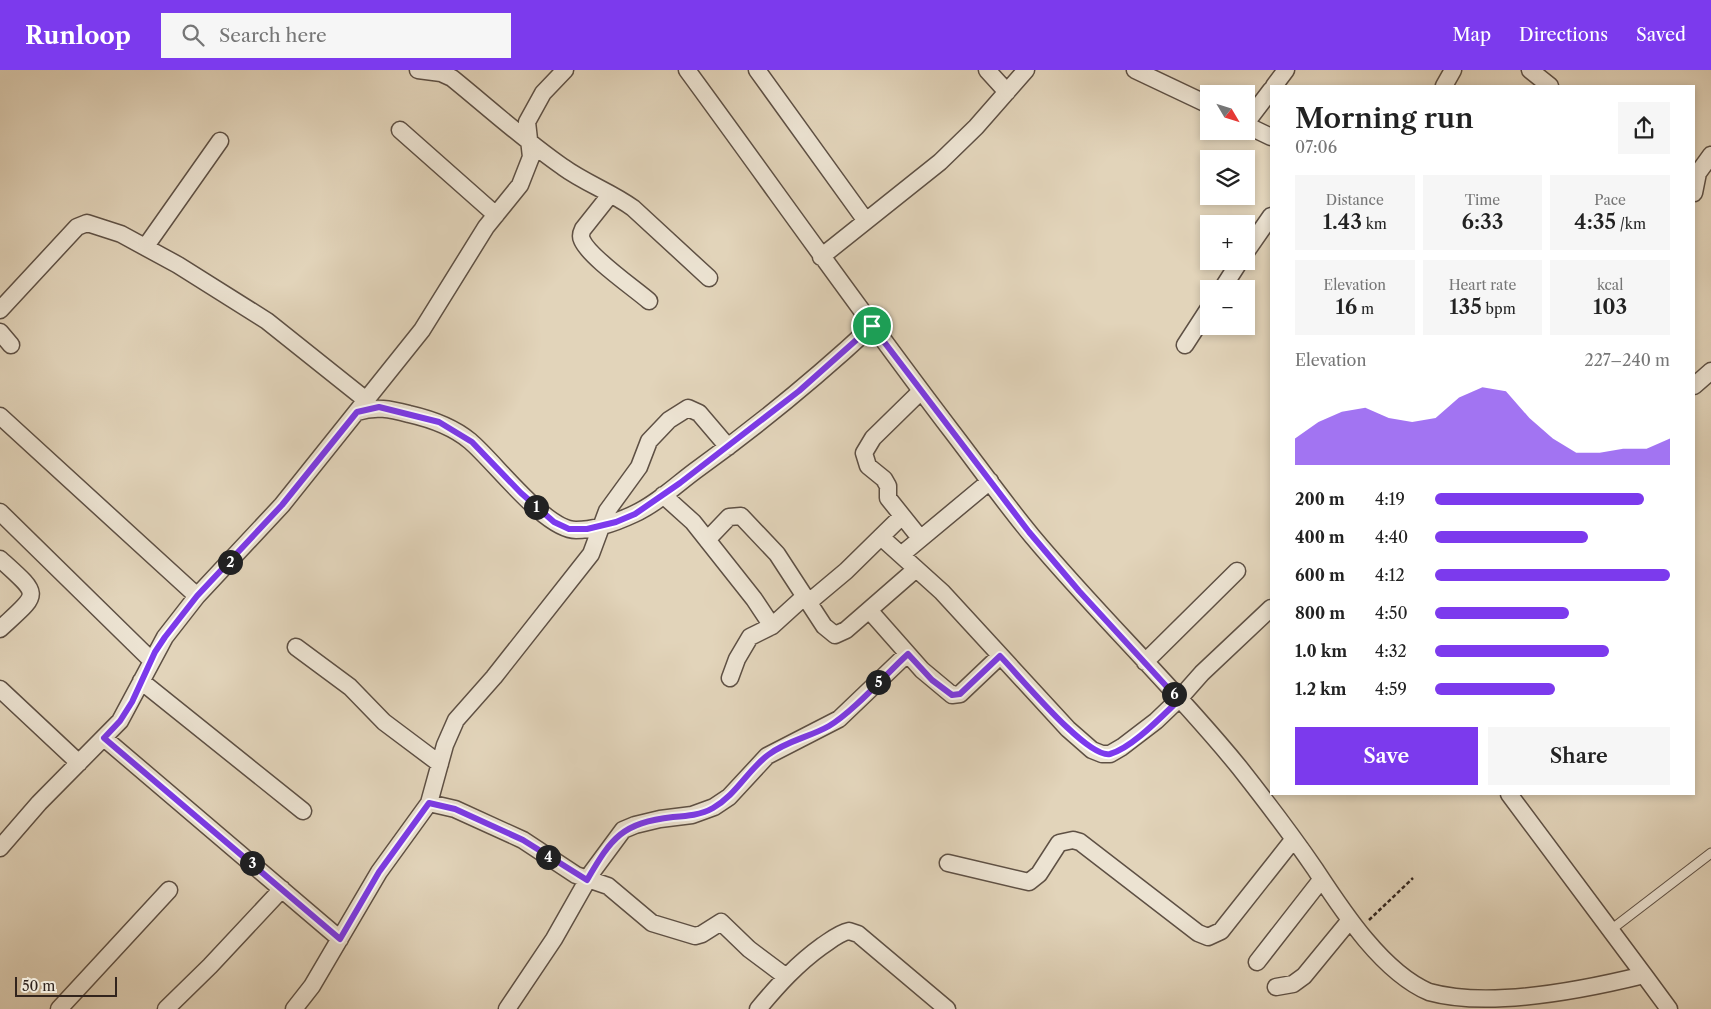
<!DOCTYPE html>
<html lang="en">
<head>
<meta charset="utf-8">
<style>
	body { margin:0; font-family:"Libre Caslon Text",serif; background:#f6f6f6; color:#222; height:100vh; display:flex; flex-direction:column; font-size:19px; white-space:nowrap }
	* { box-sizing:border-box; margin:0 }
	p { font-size:16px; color:#767676 }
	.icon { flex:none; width:28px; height:28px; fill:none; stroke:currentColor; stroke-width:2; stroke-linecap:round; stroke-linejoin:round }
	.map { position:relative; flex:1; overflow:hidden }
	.drawer { position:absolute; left:1270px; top:15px; width:425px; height:710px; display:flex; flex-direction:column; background:#fff; border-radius:0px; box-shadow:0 2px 8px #0003 }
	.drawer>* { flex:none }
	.needle { width:32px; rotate:128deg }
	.fabs { position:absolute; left:1200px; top:15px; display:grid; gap:10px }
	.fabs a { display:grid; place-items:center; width:55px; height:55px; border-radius:0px; background:#fff; box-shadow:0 2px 8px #0003; font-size:25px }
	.scale { position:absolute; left:15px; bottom:12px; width:102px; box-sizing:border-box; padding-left:5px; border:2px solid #32241d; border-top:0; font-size:14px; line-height:18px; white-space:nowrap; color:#32241d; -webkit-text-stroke:4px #ece3d2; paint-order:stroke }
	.pin { position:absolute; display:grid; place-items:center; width:42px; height:42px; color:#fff; margin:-21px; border:2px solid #fff; border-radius:50%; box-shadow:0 1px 5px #0007 }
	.km { position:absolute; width:25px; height:25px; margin:-12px; border-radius:50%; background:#222; color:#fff; font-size:14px; line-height:25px; text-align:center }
	.round { display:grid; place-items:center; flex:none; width:52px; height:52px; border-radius:0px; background:#f6f6f6 }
	.overview { display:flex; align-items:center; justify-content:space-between; height:85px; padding:0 25px }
	h1 { font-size:28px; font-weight:600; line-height:38px }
	.figures { display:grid; grid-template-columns:repeat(3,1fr); gap:8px; height:85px; padding:5px 25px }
	.figures div { display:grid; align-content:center; border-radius:0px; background:#f6f6f6; text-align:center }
	.figures b { font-size:21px; font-weight:600 }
	.figures small { font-size:14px; font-weight:400 }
	.figures p { font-size:14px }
	.chart { height:140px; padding:10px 25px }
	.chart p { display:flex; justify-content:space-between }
	.chart svg { width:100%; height:90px; margin-top:5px; fill:#7c3aed; opacity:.7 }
	.action { display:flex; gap:10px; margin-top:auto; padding:10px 25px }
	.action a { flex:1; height:58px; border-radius:0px; background:#7c3aed; color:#fff; font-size:20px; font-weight:600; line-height:58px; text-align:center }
	.action a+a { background:#f6f6f6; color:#222 }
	ul { padding:0 25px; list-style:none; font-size:16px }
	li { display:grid; grid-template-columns:80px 60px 1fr; align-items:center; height:38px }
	li i { height:12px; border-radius:6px; background:#7c3aed }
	header { display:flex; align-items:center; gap:30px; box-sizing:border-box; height:70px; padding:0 25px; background:#7c3aed; color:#fff }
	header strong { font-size:24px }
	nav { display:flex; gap:28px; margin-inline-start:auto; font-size:18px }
	.search { width:350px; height:45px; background:#f6f6f6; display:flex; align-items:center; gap:12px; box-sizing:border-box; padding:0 18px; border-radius:0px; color:#767676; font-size:19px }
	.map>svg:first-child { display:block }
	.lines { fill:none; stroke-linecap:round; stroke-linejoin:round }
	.service-casing { stroke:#5e5044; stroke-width:11 }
	.minor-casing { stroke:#5e5044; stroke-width:19 }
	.path { stroke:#32241d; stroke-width:2.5; stroke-dasharray:4 2.5; stroke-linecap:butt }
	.service { stroke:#ece3d2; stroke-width:9 }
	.minor { stroke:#ece3d2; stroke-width:16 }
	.route-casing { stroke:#fff; stroke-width:10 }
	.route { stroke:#7c3aed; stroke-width:6 }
</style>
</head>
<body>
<header>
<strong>Runloop</strong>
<div class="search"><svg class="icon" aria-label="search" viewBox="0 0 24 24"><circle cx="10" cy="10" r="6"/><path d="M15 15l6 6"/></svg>Search here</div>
<nav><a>Map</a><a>Directions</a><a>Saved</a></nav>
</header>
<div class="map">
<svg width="1711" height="939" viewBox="0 0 1711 939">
	<rect width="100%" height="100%" fill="#e2d4ba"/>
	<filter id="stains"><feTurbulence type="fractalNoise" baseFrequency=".004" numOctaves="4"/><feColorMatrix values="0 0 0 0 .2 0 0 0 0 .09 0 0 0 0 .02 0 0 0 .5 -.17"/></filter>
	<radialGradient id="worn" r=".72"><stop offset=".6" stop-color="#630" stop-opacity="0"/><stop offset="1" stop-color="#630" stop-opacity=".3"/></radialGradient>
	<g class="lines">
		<g class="service-casing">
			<path id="service" d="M1612,859L1711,783"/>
		</g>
		<g class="minor-casing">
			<path id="minor" d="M418,0L441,3L452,8C489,38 524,70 563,97C585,113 611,122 633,138L709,208
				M687,0C775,120 860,241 950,359C977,394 1003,431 1032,466C1098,545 1174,617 1239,697C1265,730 1291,764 1315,799C1342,840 1382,902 1429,922C1490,939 1583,920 1644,905L1669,939
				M757,0L866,151
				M987,0L1007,22
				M1135,0L1209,35
				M1530,0L1550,16
				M1274,16L1286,0
				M1444,16L1453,0
				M1246,53L1271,20
				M1246,55L1271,67
				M400,60L496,145
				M1694,123L1698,103L1711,85
				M610,125L583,159C581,163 580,166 582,170C589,187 634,218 649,231
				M146,176L220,71
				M1246,182L1271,146
				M821,187L940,92L976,57L1026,0
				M1222,219L1240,191
				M0,240L77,157L87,153L121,164L178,195L267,251L366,330
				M0,262L11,275
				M1185,275L1209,238
				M1694,316L1711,301
				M357,342C376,336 390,339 409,344C431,349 452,356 470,371C495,392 545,460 576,460C595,460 617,452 634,444C658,433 678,413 699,398C760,354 817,307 872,256
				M0,346L197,526
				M663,425L693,452L754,529L772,556
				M0,442L151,590
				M881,467L942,522L1068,659L1092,680L1102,684H1110L1122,677L1156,651L1179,629L1202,603L1271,538
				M920,468L888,428V416L884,409L868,396L864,383L873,368L921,321
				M707,470L729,447L741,446L777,484L824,556L835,565L846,560L916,499
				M901,485L990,411
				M0,489C42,527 40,522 0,559
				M809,532L846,501L901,447
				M869,540L922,600L952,625L960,624L1000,586
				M296,577L350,617L384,652L440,694
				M1145,592L1237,501
				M730,608L737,589L750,567L772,556L805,526
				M141,611L303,741
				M0,619L79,693
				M104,668L340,869
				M1509,724L1644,905
				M429,733L455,739L523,770L576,805L608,816L652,853L695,866L702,864L721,852L749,879L785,906
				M0,778L39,733L120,651L165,567L197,526L282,435L422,260L486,157L520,115L531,87L527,52L543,23L565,0
				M948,793L1029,812L1039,804L1059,773L1073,770L1080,772L1198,863L1208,867L1221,861L1293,770
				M1257,892L1321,810
				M1276,917L1293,914L1304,906L1350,850
				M59,939L169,820
				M166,939L210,896L282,819
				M294,939L312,916L379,802L429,733L445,675L456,650L494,607L591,484L607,441L639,397L649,371L669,350L688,338L699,343L728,377
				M507,939L554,869L592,802L623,760L635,755L660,749L692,745L714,737L729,727L767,686L839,649L907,584
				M758,939C778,915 797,894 822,876C831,870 839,863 849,861L858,864L947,939"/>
		</g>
		<path class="path" d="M1369,850L1413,808"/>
		<use href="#service" class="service"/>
		<use href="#minor" class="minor"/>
	</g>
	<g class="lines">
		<g class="route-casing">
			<path id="route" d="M872,256L1029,462L1079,521L1179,630C1162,646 1132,678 1110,684C1087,689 1018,604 1000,586L960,624L952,625L932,610L908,584C886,604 853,642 829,656C810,667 786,671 768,685C747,701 736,725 713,738C701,745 687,746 673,747C622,753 612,767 587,810L523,770L455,739L429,733L379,802L340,869L104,668L120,651L132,632L155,582L165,567L197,526L282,435L357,342L379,337L439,352L472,372L521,423L554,452L569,459H587L616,452L635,444L680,413L799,321Z"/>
		</g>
		<use href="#route" class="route"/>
	</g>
	<rect width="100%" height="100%" filter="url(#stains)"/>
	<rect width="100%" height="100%" fill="url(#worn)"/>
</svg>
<div class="fabs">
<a><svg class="needle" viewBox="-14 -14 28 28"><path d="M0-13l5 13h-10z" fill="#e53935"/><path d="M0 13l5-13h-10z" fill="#767676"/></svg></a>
<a><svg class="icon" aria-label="layers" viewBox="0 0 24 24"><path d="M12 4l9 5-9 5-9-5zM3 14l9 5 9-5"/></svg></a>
<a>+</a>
<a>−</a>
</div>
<div class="scale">50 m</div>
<div class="pin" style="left:872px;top:256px;background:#1e9e55"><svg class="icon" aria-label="arrive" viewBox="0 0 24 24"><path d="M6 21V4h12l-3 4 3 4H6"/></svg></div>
<b class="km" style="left:536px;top:437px">1</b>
<b class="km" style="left:230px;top:492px">2</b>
<b class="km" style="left:252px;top:793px">3</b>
<b class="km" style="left:548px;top:787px">4</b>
<b class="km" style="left:878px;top:612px">5</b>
<b class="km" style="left:1174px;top:624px">6</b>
<section class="drawer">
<div class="overview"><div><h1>Morning run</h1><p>07:06</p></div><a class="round"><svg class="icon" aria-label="share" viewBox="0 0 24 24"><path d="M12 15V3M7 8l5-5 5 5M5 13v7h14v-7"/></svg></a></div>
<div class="figures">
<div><p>Distance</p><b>1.43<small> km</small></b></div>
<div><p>Time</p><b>6:33</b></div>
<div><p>Pace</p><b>4:35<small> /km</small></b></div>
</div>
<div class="figures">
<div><p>Elevation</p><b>16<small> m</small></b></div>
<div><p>Heart rate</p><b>135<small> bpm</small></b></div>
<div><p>kcal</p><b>103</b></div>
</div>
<div class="chart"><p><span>Elevation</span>227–240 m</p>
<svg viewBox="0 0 160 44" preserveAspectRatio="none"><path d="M0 44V31L10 23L20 18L30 16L40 21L50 23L60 21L70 11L80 6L90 8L100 21L110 31L120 38L130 38L140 36L150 36L160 31V44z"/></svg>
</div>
<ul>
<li><b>200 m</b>4:19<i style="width:89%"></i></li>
<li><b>400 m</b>4:40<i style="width:65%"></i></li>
<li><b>600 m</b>4:12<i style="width:100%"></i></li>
<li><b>800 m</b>4:50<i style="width:57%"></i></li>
<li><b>1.0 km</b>4:32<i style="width:74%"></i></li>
<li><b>1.2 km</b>4:59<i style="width:51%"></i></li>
</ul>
<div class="action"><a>Save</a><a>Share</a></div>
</section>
</div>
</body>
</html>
